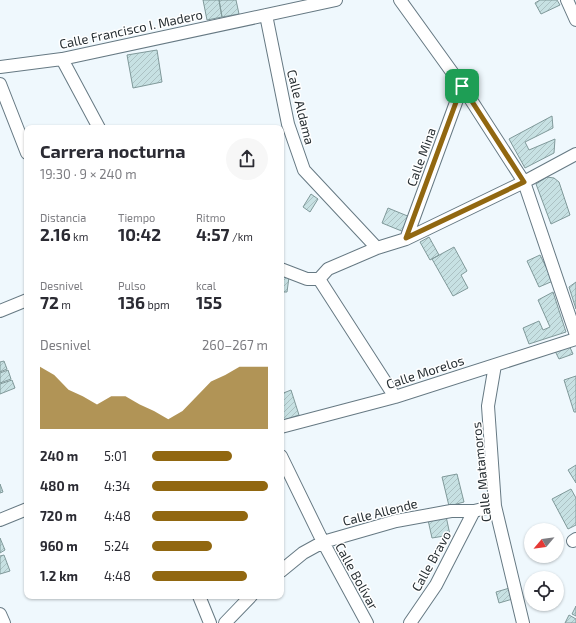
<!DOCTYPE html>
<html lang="es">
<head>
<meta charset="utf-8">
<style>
	body { margin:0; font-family:"Exo 2",sans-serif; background:#f7f7f7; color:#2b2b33; height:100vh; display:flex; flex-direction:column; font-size:15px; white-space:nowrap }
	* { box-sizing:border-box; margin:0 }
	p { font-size:13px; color:#7c7c81 }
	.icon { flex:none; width:22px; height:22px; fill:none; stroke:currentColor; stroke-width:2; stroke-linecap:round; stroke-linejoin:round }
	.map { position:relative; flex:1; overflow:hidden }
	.sheet { position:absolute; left:24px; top:125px; width:260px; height:474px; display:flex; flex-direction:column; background:#fff; border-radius:8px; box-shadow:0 1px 3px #0004 }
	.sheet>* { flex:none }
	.needle { width:26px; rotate:241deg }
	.controls { position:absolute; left:524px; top:523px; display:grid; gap:8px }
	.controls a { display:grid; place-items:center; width:40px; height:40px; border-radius:50%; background:#fff; box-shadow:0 1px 3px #0004; font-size:20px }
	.pin { position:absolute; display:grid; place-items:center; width:34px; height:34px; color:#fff; margin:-17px; border-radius:8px; box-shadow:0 2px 6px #0006 }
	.round { display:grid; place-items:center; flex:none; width:42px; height:42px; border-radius:21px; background:#f7f7f7 }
	.headline { display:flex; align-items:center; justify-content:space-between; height:68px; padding:0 16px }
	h1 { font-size:18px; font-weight:700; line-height:30px }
	.stats { display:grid; grid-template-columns:repeat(3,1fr); gap:6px; height:68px; padding:4px 16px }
	.stats div { display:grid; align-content:center }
	.stats b { font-size:17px; font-weight:700 }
	.stats small { font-size:11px; font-weight:400 }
	.stats p { font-size:11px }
	.chart { height:112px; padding:8px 16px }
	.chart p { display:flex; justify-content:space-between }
	.chart svg { width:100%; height:72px; margin-top:4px; fill:#916710; opacity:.7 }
	ul { padding:0 16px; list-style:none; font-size:13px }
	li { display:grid; grid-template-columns:64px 48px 1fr; align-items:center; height:30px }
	li i { height:10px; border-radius:5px; background:#916710 }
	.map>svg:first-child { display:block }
	.building { fill:url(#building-hatch); stroke:#80999a }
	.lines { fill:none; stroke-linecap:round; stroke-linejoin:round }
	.minor-casing { stroke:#667983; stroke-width:14 }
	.minor { stroke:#fff; stroke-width:12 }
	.route-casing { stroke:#fff; stroke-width:8 }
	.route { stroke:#916710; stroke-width:5 }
	.labels { text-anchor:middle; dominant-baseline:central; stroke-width:3; stroke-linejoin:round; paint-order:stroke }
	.street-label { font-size:13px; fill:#272f33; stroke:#fff }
</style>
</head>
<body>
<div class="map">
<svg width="576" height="623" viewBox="0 0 576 623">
	<defs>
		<pattern id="building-hatch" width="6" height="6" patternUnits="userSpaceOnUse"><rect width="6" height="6" fill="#c7e1e3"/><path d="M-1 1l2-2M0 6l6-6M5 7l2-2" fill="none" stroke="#abc1c3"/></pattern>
	</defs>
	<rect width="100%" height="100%" fill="#eff8fd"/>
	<path class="building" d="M203,0H219L222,17L207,20Z
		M219,0H236L239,14L222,17Z
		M540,0H557L560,5L541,14L535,3Z
		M157,50L162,82L133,88L127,55Z
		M552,116L553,128L525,142L529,150L555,139L554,153L525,168L509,139Z
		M547,177L554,178L559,182L570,215L551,224L536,184Z
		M311,194L318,199L310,212L303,207Z
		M388,208L410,217L404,232L382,223Z
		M429,237L439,255L430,260L420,242Z
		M454,247L467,271L461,275L468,288L453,296L432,259Z
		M540,255L553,281L539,287L527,261Z
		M281,276L289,277L287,292H281Z
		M576,282V309L569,287Z
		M553,292L566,332L529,344L523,328L539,321L543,330L550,327L538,300Z
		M568,343L573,354L559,359L554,349Z
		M4,361L7,369L0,372V362Z
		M8,370L11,379L0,383V373Z
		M576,376V412H574L564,380Z
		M12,380L15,388L0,394V384Z
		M291,390L299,415L281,421V394Z
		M576,465V483L568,470Z
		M457,474L464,502L449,506L442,477Z
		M0,484L3,492L0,493Z
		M571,489L576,498V525L568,529L552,499Z
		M446,516L450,535L432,538L428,520Z
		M0,538L5,550L0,553Z
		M4,555L10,571L0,574V556Z
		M513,587L516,598L499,603L496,592Z
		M576,606V616L572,614Z
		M569,615L576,619V623H565Z"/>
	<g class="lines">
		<g class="minor-casing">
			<path id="minor" d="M400,0L462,86L524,182L576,335
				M567,0L576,20
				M266,15L288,124L304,170L377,248
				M62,59L99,128
				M0,67L62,59L336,0
				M0,84L27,153
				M406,239L462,86
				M281,269L307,279H319L328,269L377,248L406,239L524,182L576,154
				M319,279L395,397
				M0,311L27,300
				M495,365L488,406L495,506L523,623
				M281,427L395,397L576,339
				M281,456L323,542L367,623
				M0,520L27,509
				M573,541L576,539
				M281,571L303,553L323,542L396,521L451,511H474L495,506
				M199,596L210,623
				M0,614L4,623
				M225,623L251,596
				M410,623L436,585L474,511"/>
		</g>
		<use href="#minor" class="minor"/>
	</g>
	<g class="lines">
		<g class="route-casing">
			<path id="route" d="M462,86L524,182L406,238Z"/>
		</g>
		<use href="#route" class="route"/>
	</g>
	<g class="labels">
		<g class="street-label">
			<text transform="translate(131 29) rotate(-12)">Calle Francisco I. Madero</text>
			<text transform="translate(301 107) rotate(76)">Calle Aldama</text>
			<text transform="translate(421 157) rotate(-70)">Calle Mina</text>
			<text transform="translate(425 372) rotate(-18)">Calle Morelos</text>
			<text transform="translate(481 472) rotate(-96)">Calle Matamoros</text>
			<text transform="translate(380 512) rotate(-14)">Calle Allende</text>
			<text transform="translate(431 561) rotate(-61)">Calle Bravo</text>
			<text transform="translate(357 576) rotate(61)">Calle Bolívar</text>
		</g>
	</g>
</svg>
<div class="controls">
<a><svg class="needle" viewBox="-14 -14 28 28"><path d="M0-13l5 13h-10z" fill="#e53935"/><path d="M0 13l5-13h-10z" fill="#7c7c81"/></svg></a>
<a><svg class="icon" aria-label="locate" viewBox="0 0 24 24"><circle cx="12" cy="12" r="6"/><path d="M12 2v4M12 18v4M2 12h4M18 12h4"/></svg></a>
</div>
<div class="pin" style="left:462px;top:86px;background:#1e9e55"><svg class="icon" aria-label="arrive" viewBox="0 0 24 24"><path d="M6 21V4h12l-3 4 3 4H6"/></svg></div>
<section class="sheet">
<div class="headline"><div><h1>Carrera nocturna</h1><p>19:30 · 9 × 240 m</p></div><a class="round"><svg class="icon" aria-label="share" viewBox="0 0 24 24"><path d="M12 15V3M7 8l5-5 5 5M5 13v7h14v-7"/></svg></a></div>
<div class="stats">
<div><p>Distancia</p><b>2.16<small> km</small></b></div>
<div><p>Tiempo</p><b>10:42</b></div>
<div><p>Ritmo</p><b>4:57<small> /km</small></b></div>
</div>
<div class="stats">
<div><p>Desnivel</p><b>72<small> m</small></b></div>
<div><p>Pulso</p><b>136<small> bpm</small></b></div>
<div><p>kcal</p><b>155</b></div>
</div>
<div class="chart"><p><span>Desnivel</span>260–267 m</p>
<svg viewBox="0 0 160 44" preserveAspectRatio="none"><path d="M0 44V6L10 11L20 20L30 24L40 29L50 24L60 24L70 29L80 33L90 38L100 33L110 24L120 15L130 11L140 6L150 6L160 6V44z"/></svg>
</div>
<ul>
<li><b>240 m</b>5:01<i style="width:69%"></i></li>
<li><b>480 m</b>4:34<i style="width:100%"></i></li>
<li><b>720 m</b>4:48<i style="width:83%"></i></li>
<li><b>960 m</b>5:24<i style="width:52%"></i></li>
<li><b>1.2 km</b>4:48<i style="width:82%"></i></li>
</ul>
</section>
</div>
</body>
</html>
